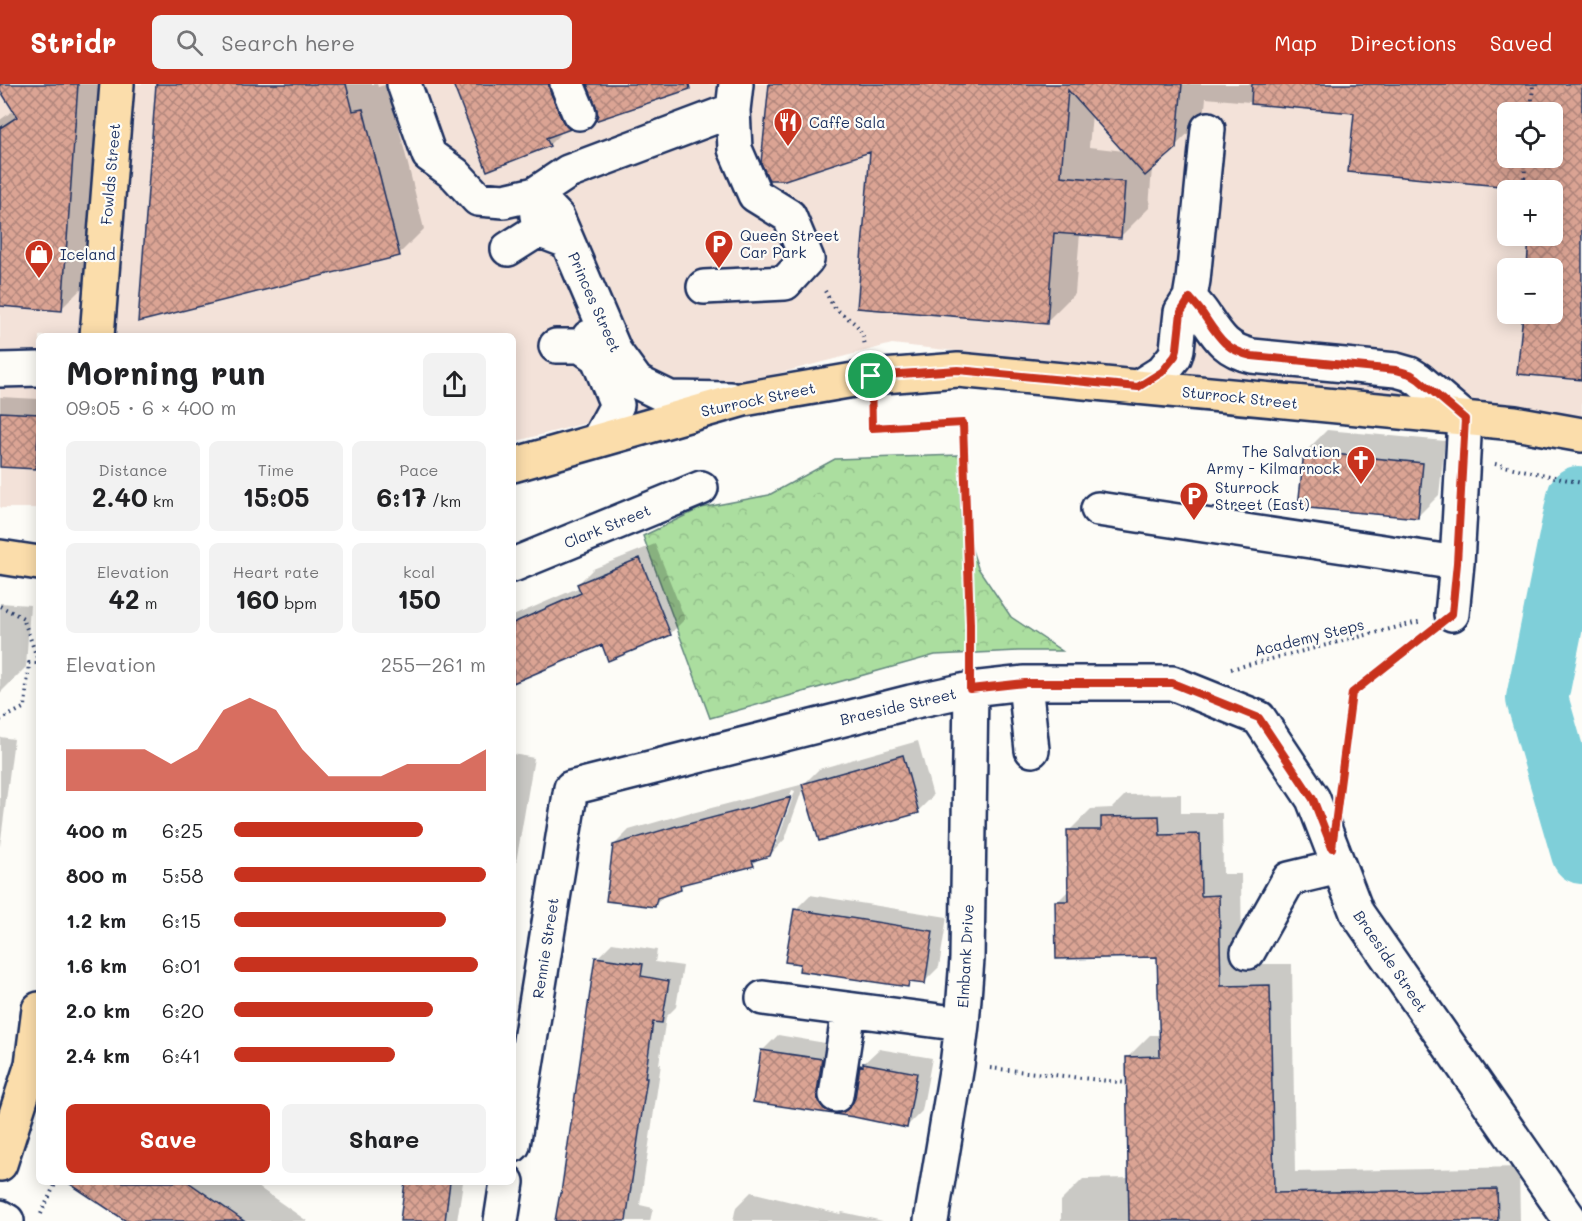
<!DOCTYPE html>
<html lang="en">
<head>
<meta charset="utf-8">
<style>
	body { margin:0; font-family:Mali,sans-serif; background:#f2f2f2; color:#202124; height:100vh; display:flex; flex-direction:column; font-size:22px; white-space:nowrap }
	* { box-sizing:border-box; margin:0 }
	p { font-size:20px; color:#757577 }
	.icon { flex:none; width:33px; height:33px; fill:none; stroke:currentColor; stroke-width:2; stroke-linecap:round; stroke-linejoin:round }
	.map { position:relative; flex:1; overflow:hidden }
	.sheet { position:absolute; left:36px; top:249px; width:480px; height:852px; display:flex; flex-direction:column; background:#fff; border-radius:9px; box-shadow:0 3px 15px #0003 }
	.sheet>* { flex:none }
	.tools { position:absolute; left:1497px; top:18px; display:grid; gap:12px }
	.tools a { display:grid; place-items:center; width:66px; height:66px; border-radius:9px; background:#fff; box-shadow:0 3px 15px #0003; font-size:30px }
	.pin { position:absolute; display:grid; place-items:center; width:51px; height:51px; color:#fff; margin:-26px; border:3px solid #fff; border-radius:50%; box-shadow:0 2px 6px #0007 }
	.round { display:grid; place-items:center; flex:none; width:63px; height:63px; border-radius:9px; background:#f2f2f2 }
	.head { display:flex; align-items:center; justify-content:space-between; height:102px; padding:0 30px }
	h1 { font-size:33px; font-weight:700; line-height:45px }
	.stats { display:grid; grid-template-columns:repeat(3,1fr); gap:9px; height:102px; padding:6px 30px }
	.stats div { display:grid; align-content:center; border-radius:9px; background:#f2f2f2; text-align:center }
	.stats b { font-size:26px; font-weight:700 }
	.stats small { font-size:16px; font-weight:400 }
	.stats p { font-size:16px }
	.chart { height:168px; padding:12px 30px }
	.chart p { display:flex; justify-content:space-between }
	.chart svg { width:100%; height:108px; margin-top:6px; fill:#c8321e; opacity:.7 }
	.cta { display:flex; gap:12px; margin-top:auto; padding:12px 30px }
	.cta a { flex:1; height:69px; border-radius:9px; background:#c8321e; color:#fff; font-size:24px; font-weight:700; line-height:69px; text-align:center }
	.cta a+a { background:#f2f2f2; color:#202124 }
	ul { padding:0 30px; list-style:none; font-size:20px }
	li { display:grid; grid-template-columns:96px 72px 1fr; align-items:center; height:45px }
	li i { height:15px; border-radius:8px; background:#c8321e }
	header { display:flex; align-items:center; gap:36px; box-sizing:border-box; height:84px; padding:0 30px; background:#c8321e; color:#fff }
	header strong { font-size:28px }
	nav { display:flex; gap:33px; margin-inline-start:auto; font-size:21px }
	.search { width:420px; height:54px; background:#f2f2f2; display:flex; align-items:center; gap:15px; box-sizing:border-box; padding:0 21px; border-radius:9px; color:#757577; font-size:22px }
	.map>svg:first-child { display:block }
	.built { fill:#f3e2d9; fill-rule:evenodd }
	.forest { fill:url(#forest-crowns); stroke:#63867e; stroke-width:1.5 }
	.shadow { fill:#0003; fill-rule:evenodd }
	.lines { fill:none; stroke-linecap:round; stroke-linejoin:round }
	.river { stroke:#7fcfd9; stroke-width:62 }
	.building { fill:url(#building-cross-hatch); stroke:#1b2f5e; stroke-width:1.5; fill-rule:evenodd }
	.minor-casing { stroke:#1b2f5e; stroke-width:38 }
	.major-casing { stroke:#1b2f5e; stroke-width:38 }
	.path { stroke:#1b2f5e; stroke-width:4; stroke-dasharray:1.5 4.5; stroke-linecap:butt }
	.minor { stroke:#fdfcf7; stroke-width:33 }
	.major { stroke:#fbddab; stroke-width:33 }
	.route-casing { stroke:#fff; stroke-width:12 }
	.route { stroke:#c8321e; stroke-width:8 }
	.labels { text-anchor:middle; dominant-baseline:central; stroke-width:4.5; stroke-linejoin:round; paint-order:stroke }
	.poi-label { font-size:15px; fill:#1b2f5e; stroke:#fdfcf7; text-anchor:start }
	.street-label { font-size:15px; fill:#1b2f5e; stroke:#fdfcf7 }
</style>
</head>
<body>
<header>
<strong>Stridr</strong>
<div class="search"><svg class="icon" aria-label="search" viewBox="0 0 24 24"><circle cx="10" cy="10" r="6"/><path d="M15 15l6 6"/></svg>Search here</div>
<nav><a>Map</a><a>Directions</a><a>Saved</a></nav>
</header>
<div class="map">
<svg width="1582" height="1137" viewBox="0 0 1582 1137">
	<defs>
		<pattern id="forest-crowns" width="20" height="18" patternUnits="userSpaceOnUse" patternTransform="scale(1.5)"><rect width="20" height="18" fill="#abde9f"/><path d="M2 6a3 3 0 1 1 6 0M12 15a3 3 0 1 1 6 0" fill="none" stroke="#93bf8b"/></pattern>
		<pattern id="building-cross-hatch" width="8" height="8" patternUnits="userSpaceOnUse" patternTransform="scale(1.5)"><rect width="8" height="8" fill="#dba494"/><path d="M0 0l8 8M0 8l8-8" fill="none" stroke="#b1867c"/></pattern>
	</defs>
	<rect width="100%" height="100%" fill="#fdfcf7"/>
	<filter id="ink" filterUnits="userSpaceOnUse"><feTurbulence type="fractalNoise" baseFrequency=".0167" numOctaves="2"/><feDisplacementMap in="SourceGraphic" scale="12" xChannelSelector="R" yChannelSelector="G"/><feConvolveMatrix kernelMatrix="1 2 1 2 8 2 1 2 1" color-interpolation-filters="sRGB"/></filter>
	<g filter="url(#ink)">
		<path class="built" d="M0,0H1582V337L892,260L513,358V252H39V424H0ZM1508,28H1552V74H1508ZM1508,106H1552V152H1508ZM1508,184H1552V230H1508Z"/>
		<path class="forest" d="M960,371L961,434L978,484L1011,533L1062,567H1018L935,571L710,634L643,452L701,424L769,411L835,375Z"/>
		<path class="shadow" d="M0,0H103L88,198L61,225L0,221V36L14,26L0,3Z
			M157,0H377L378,3L388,0L424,145L399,170Z
			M455,0H556L571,39L549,61Z
			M771,0H1582V294L1519,289L1524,230H1552V184H1528L1531,152H1552V106H1535V104L1355,28L1206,14L1204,34L1152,84L1149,124L1120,153L1080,149L1075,209L1046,238L872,66ZM1508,28H1552V74H1508ZM1092,30L1124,67L1089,63Z
			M0,313L39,315V380L35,383L0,381Z
			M1327,346L1445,357L1439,411L1417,433L1305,368Z
			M655,460L685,535L670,550L603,559L513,598V532L580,503L578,500L593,485Z
			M0,519L30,521L26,583L0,609Z
			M0,653L14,655L0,763Z
			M918,657L933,712L918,727L804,701L785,755L770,771L760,773L753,780L687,798L680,805L667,809L655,821L614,761L629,746L691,728L692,729L804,700L819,685ZM792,706L795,707L776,761H773Z
			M513,670L534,674L513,796Z
			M1181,710V729H1222L1223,790H1241L1242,880H1292L1295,1088L1519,1083L1520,1137H1061V1117L1083,1095L1130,1094L1128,973L1150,951H1161L1159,872L1057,818L1070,805L1069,747L1091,725L1112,724L1125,711Z
			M810,811L947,833L939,883L924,898L913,897L907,902L795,826Z
			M612,859L657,866L655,878L683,882L676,923L666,933L659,980H661L640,1121L653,1124L650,1137H557L597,874Z
			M778,951L837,961L850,1015L856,1014L861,982L879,965L932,974L922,1027L907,1042L755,1017L763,966Z
			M87,1098H251L307,1137H129Z
			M407,1098H463L457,1137H402Z
			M751,1108L840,1130L842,1128L883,1137H733L736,1123Z"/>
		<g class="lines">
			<path class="river" d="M1578,413L1537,615L1582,769"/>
		</g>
		<path class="building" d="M0,0H78L62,227L0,222V44L17,33L0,6Z
			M156,0H346L353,27L363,25L400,172L138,238Z
			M453,0H549L550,7L562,36L567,43L571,45L546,54L550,62L487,87Z
			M587,0H689L690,5L595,37L598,31L596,22Z
			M769,0H1182L1176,65L1145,92L1068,6L1061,92L1125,98L1121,154L1054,149L1047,240L857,224L870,68L785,96H769L761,79Z
			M1252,0H1582V296L1517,290L1523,230H1552V184H1527L1529,152H1552V106H1533V105L1348,88L1354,29L1251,20ZM1508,28H1552V74H1508Z
			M0,328L39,330L36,385L0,383Z
			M1304,367L1423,379L1418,434L1298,423Z
			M640,474L671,551L608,577L602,561L513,599V539L581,509L577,500Z
			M903,671L919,729L819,757L802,700Z
			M791,713L770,772L752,777L754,782L680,801L681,806L657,814L655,823L606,817L613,761L676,742L677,743Z
			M1159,732L1160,751L1200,750L1201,812L1219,811L1221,902L1270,901L1274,1109L1497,1105L1498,1137H1129L1126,973L1160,972L1157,873L1056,875L1055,817H1068L1067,746H1101V733Z
			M794,825L933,847L925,900L909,898L908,903L799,887L800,880L785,878Z
			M595,873L643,880L641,892L669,897L662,939L653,938L645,994H647L626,1137H555L560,1109H561Z
			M761,966L822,975L817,1008L818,1017L824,1025L833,1029L843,1028L851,1022L855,1014L860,981L863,982V979L917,989L907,1044L854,1033L753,1018Z
			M67,1098H188L244,1137H126Z
			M405,1098H450L445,1137H400Z"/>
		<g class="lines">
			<g class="minor-casing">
				<path id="minor" d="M404,0L429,71L455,90L478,115L504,117L535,110L557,133L615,268L637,298L670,314L730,315
					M567,0L579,29
					M537,132L535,110L568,88L733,26
					M508,165L538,146L567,157
					M704,203L785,199L807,175L789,132L755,111L735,65L733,26L736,0
					M1190,214C1195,220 1201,226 1205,233C1219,254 1226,266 1252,272L1396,286L1410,290L1418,295L1465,335L1457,479L1452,530
					M589,253L617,321L598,356
					M556,262H581L598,274
					M0,286L39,285
					M1138,303L1162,288L1175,272L1177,265L1181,228L1190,214L1193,196L1208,45
					M1098,425L1457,479
					M513,481L701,404
					M1025,599L1032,666
					M1248,868L1289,795L1339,783
					M763,914L962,940
					M836,1011L849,926
					M513,1061L571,704L911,618L971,605L1025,599H1172L1259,634L1313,715L1357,829L1571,1137
					M0,1133L7,1137
					M501,1137L507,1098
					M931,1137L957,981L962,940L967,875L971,605"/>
			</g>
			<g class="major-casing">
				<path id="major" d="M97,252L117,0
					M513,381L744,315L871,293L958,286L1515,339L1582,351
					M0,473L39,479
					M0,1080L32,980L39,925"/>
			</g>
			<path class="path" d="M1531,28L1533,0
				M1523,106L1526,74
				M1512,162L1515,152
				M825,207C828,212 831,219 835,224C851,239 861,237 865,262
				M872,325V344L963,339L970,573
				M1495,380L1582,399
				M0,522L23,534L39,579
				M1231,585L1422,537
				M0,636L25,623L29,579H39
				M1341,693L1352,609L1425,551
				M990,984L1127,999
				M41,1130L56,1098"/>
			<use href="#minor" class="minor"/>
			<use href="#major" class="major"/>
		</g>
	</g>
	<g class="lines" filter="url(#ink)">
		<g class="route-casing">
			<path id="route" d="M1190,214C1195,220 1201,226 1205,233C1219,254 1226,266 1252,272L1396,286L1410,290L1418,295L1465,335L1457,479L1452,530L1352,609L1332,764L1313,715L1259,634L1172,599H1025L970,605V540L963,339L872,344L871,292L958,286L1138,303L1162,288L1175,272L1177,265L1181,228Z"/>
		</g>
		<use href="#route" class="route"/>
	</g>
	<defs>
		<g id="restaurant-pin" transform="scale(1.5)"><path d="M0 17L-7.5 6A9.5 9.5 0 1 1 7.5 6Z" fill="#c8321e" stroke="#fdfcf7"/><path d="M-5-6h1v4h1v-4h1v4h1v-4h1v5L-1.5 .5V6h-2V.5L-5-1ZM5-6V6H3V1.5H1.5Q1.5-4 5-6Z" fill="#fff"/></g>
		<g id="parking-pin" transform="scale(1.5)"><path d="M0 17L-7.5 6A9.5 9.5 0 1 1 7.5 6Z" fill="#c8321e" stroke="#fdfcf7"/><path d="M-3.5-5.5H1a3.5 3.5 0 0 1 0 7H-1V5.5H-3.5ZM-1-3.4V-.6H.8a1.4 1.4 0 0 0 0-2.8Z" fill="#fff"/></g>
		<g id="shop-pin" transform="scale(1.5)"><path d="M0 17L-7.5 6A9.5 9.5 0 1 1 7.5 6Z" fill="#c8321e" stroke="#fdfcf7"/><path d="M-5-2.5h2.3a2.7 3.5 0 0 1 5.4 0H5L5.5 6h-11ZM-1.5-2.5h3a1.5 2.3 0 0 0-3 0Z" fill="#fff"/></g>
		<g id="church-pin" transform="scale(1.5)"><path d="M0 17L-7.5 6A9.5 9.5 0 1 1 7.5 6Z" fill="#c8321e" stroke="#fdfcf7"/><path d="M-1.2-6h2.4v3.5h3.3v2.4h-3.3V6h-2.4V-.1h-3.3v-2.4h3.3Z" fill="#fff"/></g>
	</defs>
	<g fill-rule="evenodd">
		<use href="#restaurant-pin" x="788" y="38"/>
		<use href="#parking-pin" x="719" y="160"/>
		<use href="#shop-pin" x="39" y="170"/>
		<use href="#church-pin" x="1361" y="376"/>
		<use href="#parking-pin" x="1194" y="412"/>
	</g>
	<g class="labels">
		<g class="poi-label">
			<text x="809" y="38">Caffe Sala</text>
			<text x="740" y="151">Queen Street<tspan x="740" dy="17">Car Park</tspan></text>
			<text x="60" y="170">Iceland</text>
			<text x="1340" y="367" text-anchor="end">The Salvation<tspan x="1340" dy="17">Army - Kilmarnock</tspan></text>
			<text x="1215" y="403">Sturrock<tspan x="1215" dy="17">Street (East)</tspan></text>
		</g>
		<g class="street-label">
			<text transform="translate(110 90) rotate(-85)">Fowlds Street</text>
			<text transform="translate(595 218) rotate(66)">Princes Street</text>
			<text transform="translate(1240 313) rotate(6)">Sturrock Street</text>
			<text transform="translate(758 315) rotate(-12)">Sturrock Street</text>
			<text transform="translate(607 442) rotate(-22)">Clark Street</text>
			<text transform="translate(1309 553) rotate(-14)">Academy Steps</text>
			<text transform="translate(898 622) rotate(-13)">Braeside Street</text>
			<text transform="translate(545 864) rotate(-81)">Rennie Street</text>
			<text transform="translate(965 872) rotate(-87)">Elmbank Drive</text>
			<text transform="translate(1391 877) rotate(56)">Braeside Street</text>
		</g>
	</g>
</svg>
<div class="tools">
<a><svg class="icon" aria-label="locate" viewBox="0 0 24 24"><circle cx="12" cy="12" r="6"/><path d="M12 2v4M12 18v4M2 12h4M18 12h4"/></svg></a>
<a>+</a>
<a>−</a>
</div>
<div class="pin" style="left:871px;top:292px;background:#1e9e55"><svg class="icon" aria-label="arrive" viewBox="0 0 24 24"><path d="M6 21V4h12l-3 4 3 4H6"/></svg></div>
<section class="sheet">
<div class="head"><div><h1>Morning run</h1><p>09:05 · 6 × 400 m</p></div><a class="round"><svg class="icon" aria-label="share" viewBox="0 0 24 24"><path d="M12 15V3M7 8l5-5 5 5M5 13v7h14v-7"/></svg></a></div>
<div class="stats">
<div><p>Distance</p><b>2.40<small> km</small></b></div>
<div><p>Time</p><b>15:05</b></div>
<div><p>Pace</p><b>6:17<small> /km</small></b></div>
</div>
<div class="stats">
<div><p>Elevation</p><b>42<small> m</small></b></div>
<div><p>Heart rate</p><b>160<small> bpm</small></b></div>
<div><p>kcal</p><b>150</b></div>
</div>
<div class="chart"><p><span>Elevation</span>255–261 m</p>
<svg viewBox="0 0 160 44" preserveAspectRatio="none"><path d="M0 44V27L10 27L20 27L30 27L40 33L50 27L60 11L70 6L80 11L90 27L100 38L110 38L120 38L130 33L140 33L150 33L160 27V44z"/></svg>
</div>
<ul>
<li><b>400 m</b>6:25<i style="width:75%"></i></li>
<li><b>800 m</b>5:58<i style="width:100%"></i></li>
<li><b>1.2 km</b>6:15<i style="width:84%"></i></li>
<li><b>1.6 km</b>6:01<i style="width:97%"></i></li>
<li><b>2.0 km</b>6:20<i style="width:79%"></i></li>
<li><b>2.4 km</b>6:41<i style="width:64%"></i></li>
</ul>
<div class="cta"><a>Save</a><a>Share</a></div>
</section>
</div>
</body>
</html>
